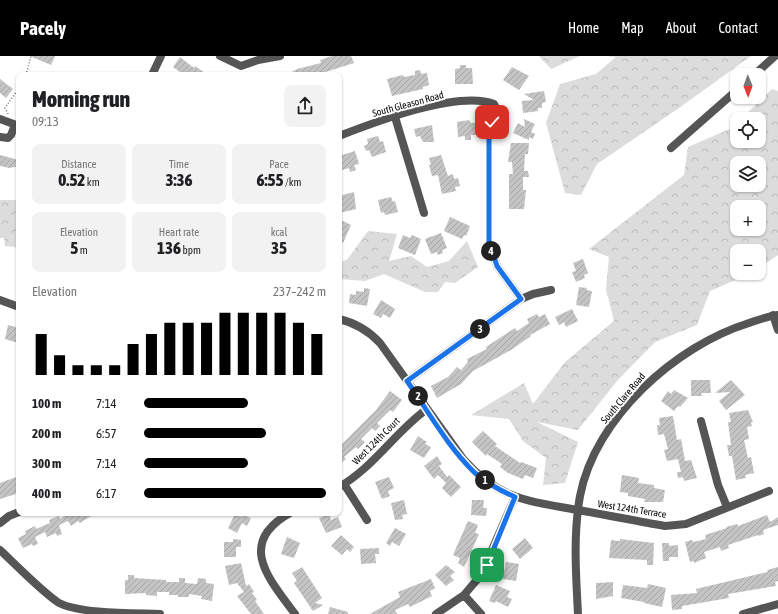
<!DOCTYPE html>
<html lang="en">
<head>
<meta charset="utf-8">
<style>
	body { margin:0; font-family:"Asap Condensed",sans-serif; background:#f2f2f2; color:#202124; height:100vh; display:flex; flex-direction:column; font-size:15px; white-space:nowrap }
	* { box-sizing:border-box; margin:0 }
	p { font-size:13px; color:#757577 }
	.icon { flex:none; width:22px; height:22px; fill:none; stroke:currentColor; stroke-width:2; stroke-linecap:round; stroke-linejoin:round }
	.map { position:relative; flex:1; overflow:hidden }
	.drawer { position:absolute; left:16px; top:16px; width:326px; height:444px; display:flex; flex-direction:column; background:#fff; border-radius:8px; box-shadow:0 1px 3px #0004 }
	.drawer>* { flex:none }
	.needle { width:26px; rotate:179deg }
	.tools { position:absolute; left:730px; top:12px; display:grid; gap:8px }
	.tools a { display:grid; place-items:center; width:36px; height:36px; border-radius:8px; background:#fff; box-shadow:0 1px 3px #0004; font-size:20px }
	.pin { position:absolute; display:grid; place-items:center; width:34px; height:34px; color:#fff; margin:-17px; border-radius:8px; box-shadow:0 2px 6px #0006 }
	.km { position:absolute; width:20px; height:20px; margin:-10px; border-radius:50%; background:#222; color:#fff; font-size:11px; line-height:20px; text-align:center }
	.round { display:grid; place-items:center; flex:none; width:42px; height:42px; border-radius:8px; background:#f2f2f2 }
	.summary { display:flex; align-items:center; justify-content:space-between; height:68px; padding:0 16px }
	h1 { font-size:22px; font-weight:800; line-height:30px }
	.stats { display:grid; grid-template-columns:repeat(3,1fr); gap:6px; height:68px; padding:4px 16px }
	.stats div { display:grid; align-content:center; border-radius:8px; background:#f2f2f2; text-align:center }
	.stats b { font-size:17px; font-weight:800 }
	.stats small { font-size:11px; font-weight:400 }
	.stats p { font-size:11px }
	.chart { height:112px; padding:8px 16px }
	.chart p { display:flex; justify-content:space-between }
	.chart svg { width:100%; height:72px; margin-top:4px; stroke:#000; stroke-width:6 }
	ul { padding:0 16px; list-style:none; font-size:13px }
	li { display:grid; grid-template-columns:64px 48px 1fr; align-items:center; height:30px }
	li i { height:10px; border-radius:5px; background:#000 }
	header { display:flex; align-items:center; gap:24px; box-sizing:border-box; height:56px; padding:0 20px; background:#000; color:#fff }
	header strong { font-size:19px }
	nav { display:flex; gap:22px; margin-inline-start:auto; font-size:14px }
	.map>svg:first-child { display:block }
	.forest { fill:url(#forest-crowns); fill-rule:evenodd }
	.building { fill:url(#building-hatch) }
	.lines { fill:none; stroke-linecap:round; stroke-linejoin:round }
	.path { stroke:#777; stroke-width:1.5; stroke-dasharray:1 2; stroke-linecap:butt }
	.service { stroke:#555; stroke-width:4.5 }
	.minor { stroke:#555; stroke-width:8 }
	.tertiary { stroke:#555; stroke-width:8 }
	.route-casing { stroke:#fff; stroke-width:8 }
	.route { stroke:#1a73e8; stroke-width:5 }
	.labels { text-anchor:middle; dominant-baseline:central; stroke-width:4; stroke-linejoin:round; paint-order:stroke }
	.street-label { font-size:10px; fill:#000; stroke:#fff }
</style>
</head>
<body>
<header>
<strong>Pacely</strong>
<nav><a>Home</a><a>Map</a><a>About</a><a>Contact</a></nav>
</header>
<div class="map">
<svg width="778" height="558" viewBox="0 0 778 558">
	<defs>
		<pattern id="forest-crowns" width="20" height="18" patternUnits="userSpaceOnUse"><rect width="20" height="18" fill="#dcdcdc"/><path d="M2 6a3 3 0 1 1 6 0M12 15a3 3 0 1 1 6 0" fill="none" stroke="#bbb"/></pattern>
		<pattern id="building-hatch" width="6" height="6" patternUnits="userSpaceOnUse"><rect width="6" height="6" fill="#c4c4c4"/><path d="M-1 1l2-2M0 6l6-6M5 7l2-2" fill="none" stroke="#a7a7a7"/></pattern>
	</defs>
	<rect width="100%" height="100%" fill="#fff"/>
	<path class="forest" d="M539,0H580L551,13Z
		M605,0H751L679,52L597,108L581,139L565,137L546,67L560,28L596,18L616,1Z
		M772,33L778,35V199L759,212V195H737V217H752L710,235L697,269L655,286L617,325L578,374L537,366L578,386L565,427L543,429L546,402L523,385L509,363L471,359L524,327L533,348L565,306L614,265L606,233L609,201L589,193L684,119L688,91L732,72L737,67V85H759V63H741ZM737,107H759V129H737ZM737,151H759V173H737Z
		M19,134V203H18L17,194L15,191L5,190L4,182H0V144H17V135Z
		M368,175L397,178L389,205L411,200L427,211L449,205L467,185L478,211L455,227L445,226L438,236H425L384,218L365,225L339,223V206L347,204Z"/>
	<path class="building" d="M30,0H55L51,9Z
		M332,0H351L354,7L319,18L320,19H286L297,13L321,7L320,4Z
		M180,1L194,12L195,10L208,19H184L173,11Z
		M460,9H466V12H472L473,28H455V13L460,12Z
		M512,11L529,20L519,34L503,24Z
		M420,14L421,18L427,17L429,29L423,31V33L392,40L387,23L403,19L404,21L415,19V15Z
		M0,23L13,33L6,42L0,37Z
		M544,35L546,46L542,47V52H538V55L523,57L522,45L534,44L524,38Z
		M524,63L535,68L531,76L535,78L533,83L529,81V84L513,77L518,67L525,71Z
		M469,64L471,67H475L476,79H471V84H465V80L458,81L457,66Z
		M432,69L434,86H423L420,80L416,81L414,73Z
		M378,80L380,86L383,85L386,96L372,101L369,94L366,95L364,90L368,88L367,83Z
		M511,87H529L528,98H525L524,115H528L529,121H523V134H526L524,153H509V118H513L512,106H508Z
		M355,95L359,108L354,109L356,114L350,116L349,112L342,114L339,100Z
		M0,99L19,104V110L10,112L0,110Z
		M441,99L448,120L453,118L454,123L458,122L460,130L455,131L456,135L442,138L438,119L432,120L429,109H431L429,102Z
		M354,136L356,153L339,157V140Z
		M391,141L393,146L395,145L398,156L385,159L384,156L381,157L378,144Z
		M450,161L470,170L466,180L464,179L462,183L444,175Z
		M339,163L351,169L343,187L339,185Z
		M441,177L447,192L442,194L443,197L438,199L437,196L431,198L425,183Z
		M403,179L410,182L412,179L421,183L415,199L398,192Z
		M583,203L588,217L584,219L585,222L576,226L572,216L576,215L573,207Z
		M579,231L587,232L586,234L592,235L589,251L576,249Z
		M364,232L370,233L367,250L349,247L350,238L356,239V235L364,236Z
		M381,244L395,253L390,262L383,258L381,262L373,258Z
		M572,253L578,265L566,271L564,266L559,269L555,261Z
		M537,258L539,261L545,258L550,268L530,279L531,280L511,294L473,315L461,328L437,342L431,330L448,321L457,311L461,314L468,306L467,303L487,293L486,291L515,272L517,275L529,267L527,263Z
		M8,269L19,272L18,287L5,283Z
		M691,324H710L711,337H701L702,340H691Z
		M731,324L745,339L726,354L719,345L730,336L715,337Z
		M674,334L688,342L680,351L678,350L674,355L661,345L668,335L671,338Z
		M390,335L402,344L393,356L390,354L377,367L380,370L375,375L372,372L361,383L365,386L358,393L356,391L344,401L346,403L339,409V384L342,388L376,354Z
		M748,354L753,366H751L752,370L747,371L749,383L744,384L748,402L751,401L754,417L745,419L746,422L736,424L732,400H729L727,389H731L728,366H731L729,357Z
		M673,360L677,384L681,383L685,405L691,404L697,422L684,425L683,421L678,422L677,416H681L678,403L667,405L664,394L668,393L664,378L658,379L657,369H660L659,362Z
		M483,375L497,388L495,390L520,407L521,406L537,412L533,422L525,419L523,423L508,417L500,411L502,408L487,398L486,400L472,386Z
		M418,380L427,386L425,388L431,391L424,402L410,394Z
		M437,400L442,408L439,410L447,421L449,419L461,431L451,441L442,432L446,427L438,419L434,423L424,410Z
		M622,419L639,422L638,427L654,429V432L665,434L663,446H644L645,443L628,440V437L620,436Z
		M19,420V437L0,443V427Z
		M389,421L394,432L388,435L390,440L382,443L375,426Z
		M404,444L407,458L402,459L403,463L395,464L391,447Z
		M472,444H484L483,452H487L486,460L471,459Z
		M69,457H96L80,467L78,465L71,470L68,465L59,469L62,478L57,480L56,477L47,481L45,476L35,481L38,488L33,490L32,488L23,492L18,482L26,478L25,475L35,470L36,473L50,467L49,464L59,460L60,463Z
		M235,458L241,461L243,459L251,462L247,470L242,467L237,477L228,472Z
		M329,458L331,464L338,461L342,471L326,477L319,462Z
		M767,459L770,466L778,461V469L763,474L764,478L759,480L758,479L728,489L729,492L721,495L720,491L704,496L706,502L694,507V505L690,506L685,486L692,484L693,486L706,483L705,479L727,472L726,471L737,468L738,470Z
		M468,465L478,469L475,477L479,478L464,511L458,507L460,502L453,499Z
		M395,472L406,478L399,490L392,486L390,490L386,487Z
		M341,479L354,491L350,496L347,493L342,499L331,490Z
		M287,481L300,487L294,502L281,498Z
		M525,482L533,492L520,503L512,493Z
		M233,483L241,484V491H236V501H224V486H233Z
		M620,483L654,487L653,509H647V504L609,502L611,484L620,485Z
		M662,487H669V490L678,489V501H669V505H663Z
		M379,492V498H375L376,507L361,508L360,493Z
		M506,506L519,508L516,525L503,523Z
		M241,507L246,530L249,528L254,536L252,537L257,544L255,545L264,558H251L237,540L244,536L237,527L229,529L225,510Z
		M446,509L455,516L450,520L454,524L446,530L435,519Z
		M302,511L322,542L315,547L323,549L313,555L294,527L297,525L292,517Z
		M778,511V525L775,526L776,530L728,538L729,542L682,550V553L672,554L671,539L697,537L696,533L763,517L768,516L767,514Z
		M128,519H134V522L166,524V526H179V522H185V527L197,528L198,522L206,523V527L214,528L212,545L201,543L202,540L189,538V541H178V539H169V536H157V540L146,539V537L125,538V524H128Z
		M431,523L435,532L430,535L432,540L410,551L408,548L395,554L397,558H370L400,541L398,536Z
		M613,526V540L596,543V527Z
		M648,528L666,532L662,551L644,547V546L621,542L623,529L647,532Z
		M496,529L510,535L507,541L512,543L508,551L496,545L495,547L489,545Z
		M330,551L348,556V558H328Z"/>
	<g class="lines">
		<path class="path" d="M26,19L31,0
			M8,58L5,52L19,32"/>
		<path class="service" d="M104,19H123"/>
		<path class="minor" d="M220,0L241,10L258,4L280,0
			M152,19L161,0
			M754,19L775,0
			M395,61L424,157
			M0,63L19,70
			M339,80C375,66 458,34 494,48L496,52L489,75V186L497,210L521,243
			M0,81L8,82L11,79L15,69
			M671,92L737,34
			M0,244L19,251
			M773,259L778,274
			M339,263C356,267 368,274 380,287L464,404C500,444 528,445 578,454C607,459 636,465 665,470L686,468L769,435
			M407,325L521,243L533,238L551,234
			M701,365L718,429L727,451
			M344,428L367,464
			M339,431C374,411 395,376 427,353
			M290,457C236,487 269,523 295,558
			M0,467L9,460L19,456
			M0,494C16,509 42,536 59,547C81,558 134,557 160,558
			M464,539L481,558
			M436,558L464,539L481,519L515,441
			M743,558L778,548"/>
		<path class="tertiary" d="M578,558C576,519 573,479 580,440C595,362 675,290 749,267C758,264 768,260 778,259"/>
	</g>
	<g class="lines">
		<g class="route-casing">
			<path id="route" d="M487,509L515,441C501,435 487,427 475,417C448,391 428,355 407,325L521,243L497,210L489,186V75L492,66"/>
		</g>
		<use href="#route" class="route"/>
	</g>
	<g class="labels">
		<g class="street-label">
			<text transform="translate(408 48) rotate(-15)">South Gleason Road</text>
			<text transform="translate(623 342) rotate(-50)">South Clare Road</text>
			<text transform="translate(376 385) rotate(-45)">West 124th Court</text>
			<text transform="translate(632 453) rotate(9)">West 124th Terrace</text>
		</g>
	</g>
</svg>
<div class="tools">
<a><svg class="needle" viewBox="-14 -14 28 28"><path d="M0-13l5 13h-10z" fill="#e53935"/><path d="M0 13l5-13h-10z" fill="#757577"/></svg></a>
<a><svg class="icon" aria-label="locate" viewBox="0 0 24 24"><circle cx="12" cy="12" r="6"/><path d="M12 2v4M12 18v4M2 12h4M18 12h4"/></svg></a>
<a><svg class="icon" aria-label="layers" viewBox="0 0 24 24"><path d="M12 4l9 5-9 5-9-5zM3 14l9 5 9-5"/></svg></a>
<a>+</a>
<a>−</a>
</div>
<div class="pin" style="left:487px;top:509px;background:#1e9e55"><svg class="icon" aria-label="arrive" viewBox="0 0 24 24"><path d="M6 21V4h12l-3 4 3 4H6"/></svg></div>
<div class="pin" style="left:492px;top:66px;background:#d93025"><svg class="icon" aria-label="check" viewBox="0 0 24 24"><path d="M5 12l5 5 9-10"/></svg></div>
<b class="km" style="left:485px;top:424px">1</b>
<b class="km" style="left:418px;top:340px">2</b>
<b class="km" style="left:480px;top:273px">3</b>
<b class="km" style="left:491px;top:195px">4</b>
<section class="drawer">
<div class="summary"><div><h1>Morning run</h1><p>09:13</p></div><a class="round"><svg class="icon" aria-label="share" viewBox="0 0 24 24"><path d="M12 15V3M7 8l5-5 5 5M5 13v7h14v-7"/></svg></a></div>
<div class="stats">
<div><p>Distance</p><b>0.52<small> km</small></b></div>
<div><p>Time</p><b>3:36</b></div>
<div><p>Pace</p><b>6:55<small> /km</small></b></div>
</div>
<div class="stats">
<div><p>Elevation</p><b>5<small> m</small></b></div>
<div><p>Heart rate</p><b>136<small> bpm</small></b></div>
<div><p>kcal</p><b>35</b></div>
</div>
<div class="chart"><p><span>Elevation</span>237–242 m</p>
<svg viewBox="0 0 160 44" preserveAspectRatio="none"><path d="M5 44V19M15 44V32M25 44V38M35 44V38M45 44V38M55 44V25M65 44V19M75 44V12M85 44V12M95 44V12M105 44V6M115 44V6M125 44V6M135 44V6M145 44V12M155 44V19"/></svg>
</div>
<ul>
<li><b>100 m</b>7:14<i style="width:57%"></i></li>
<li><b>200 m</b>6:57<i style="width:67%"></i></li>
<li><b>300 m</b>7:14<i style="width:57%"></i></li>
<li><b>400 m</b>6:17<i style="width:100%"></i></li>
</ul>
</section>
</div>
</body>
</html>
